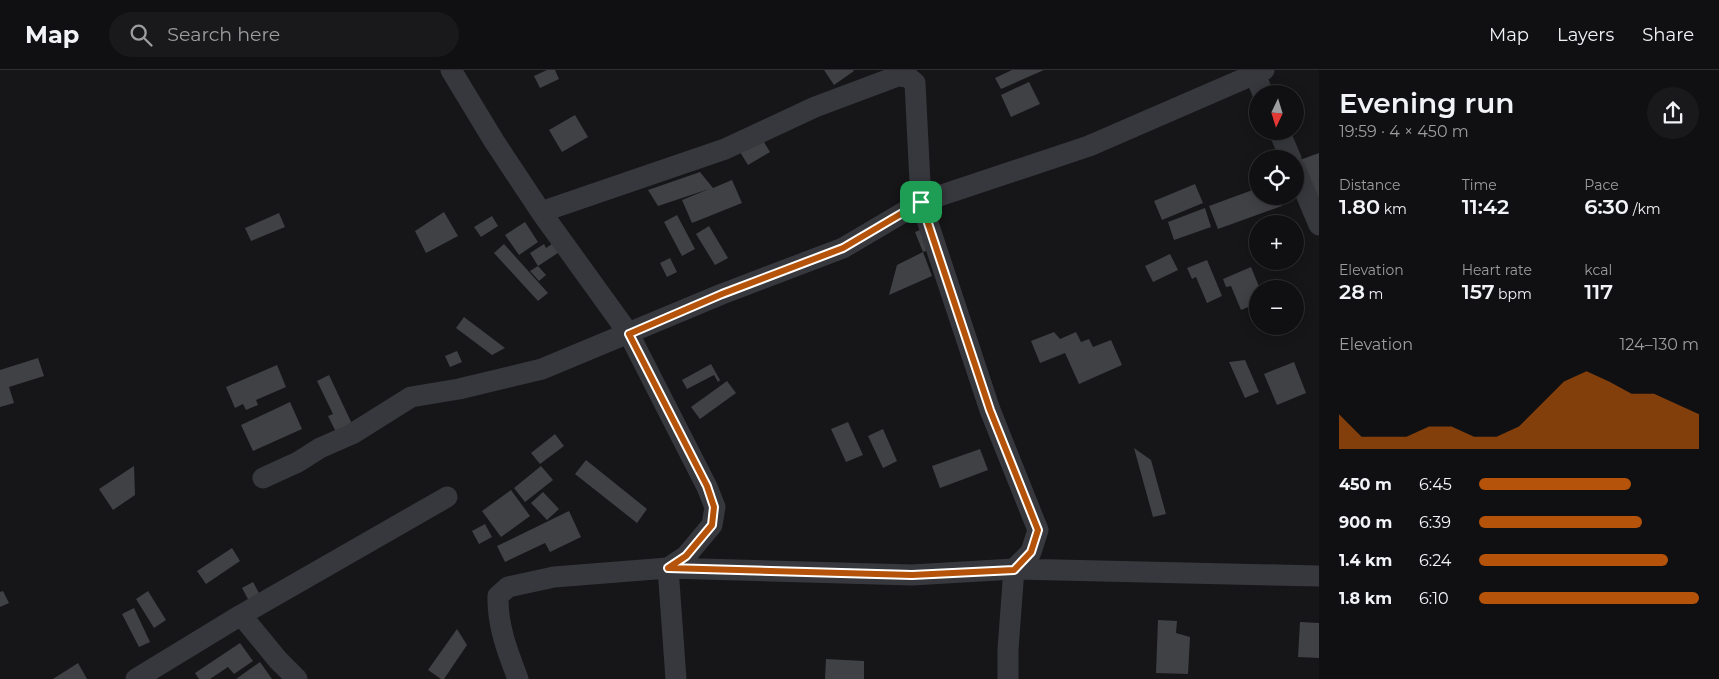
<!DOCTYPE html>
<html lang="en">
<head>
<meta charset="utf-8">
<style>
	body { margin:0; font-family:Montserrat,sans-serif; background:#19191b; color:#f1f3f6; height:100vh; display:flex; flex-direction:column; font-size:19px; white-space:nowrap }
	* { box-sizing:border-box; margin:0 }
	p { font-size:16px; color:#9c9d9f }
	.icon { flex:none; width:28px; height:28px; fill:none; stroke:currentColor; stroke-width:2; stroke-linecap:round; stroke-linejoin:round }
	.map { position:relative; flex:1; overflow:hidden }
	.details { display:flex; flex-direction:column; background:#101012; width:400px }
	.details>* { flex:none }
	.needle { width:32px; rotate:184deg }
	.controls { position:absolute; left:1249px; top:15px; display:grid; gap:10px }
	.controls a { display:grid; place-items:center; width:55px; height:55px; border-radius:50%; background:#101012; box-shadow:0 2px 12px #0003,0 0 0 1px #303032; font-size:25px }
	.pin { position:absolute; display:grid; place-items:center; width:42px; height:42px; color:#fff; margin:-21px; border-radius:10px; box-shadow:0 2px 8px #0006 }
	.round { display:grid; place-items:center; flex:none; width:52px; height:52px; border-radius:26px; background:#19191b }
	.headline { display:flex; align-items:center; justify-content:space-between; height:85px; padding:0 20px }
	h1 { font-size:28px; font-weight:600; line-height:38px }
	.figures { display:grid; grid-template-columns:repeat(3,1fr); gap:8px; height:85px; padding:5px 20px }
	.figures div { display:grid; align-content:center }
	.figures b { font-size:21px; font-weight:600 }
	.figures small { font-size:14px; font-weight:400 }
	.figures p { font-size:14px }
	.chart { height:140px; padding:10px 20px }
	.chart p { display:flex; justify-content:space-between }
	.chart svg { width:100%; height:90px; margin-top:5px; fill:#b45309; opacity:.7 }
	ul { padding:0 20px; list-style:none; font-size:16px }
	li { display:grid; grid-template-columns:80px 60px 1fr; align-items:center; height:38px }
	li i { height:12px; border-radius:6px; background:#b45309 }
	header { display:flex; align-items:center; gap:30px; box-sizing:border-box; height:70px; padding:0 25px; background:#101012; border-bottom:1px solid #303032 }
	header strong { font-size:24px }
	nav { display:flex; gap:28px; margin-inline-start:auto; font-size:18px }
	.search { width:350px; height:45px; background:#19191b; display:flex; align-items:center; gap:12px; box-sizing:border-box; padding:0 18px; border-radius:28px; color:#9c9d9f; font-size:19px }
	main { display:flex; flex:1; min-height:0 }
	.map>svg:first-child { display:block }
	.building { fill:#404145 }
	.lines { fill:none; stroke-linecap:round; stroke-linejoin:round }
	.minor { stroke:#37383d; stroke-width:21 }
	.route-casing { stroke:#fff; stroke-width:10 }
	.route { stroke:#b45309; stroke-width:6 }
</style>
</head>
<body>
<header>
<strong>Map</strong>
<div class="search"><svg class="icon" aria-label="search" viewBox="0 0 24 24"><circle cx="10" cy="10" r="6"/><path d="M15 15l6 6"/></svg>Search here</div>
<nav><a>Map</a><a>Layers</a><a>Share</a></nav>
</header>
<main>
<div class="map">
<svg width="1319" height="609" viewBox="0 0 1319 609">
	<rect width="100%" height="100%" fill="#161618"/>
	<path class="building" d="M547,0H555L559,9L540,18L534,6Z
		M824,0H853L854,1L834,15Z
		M1012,0H1044L1001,19L995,8Z
		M1029,12L1040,34L1011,47L1001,25Z
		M575,45L588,67L562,82L549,60Z
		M762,69L770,82L748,95L740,82Z
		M1319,83V143L1297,91Z
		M700,102L713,118L732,110L742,133L692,153L682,130L709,119L658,136L648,120Z
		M1195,114L1203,133L1162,150L1154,131Z
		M1258,118V126H1278L1282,136L1218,159L1209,136Z
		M1205,138L1211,157L1174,170L1168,152Z
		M444,142L458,166L426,183L415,161Z
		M279,143L285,157L251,171L245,158Z
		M677,145L695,179L682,186L664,152Z
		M492,146L498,156L481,167L474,157Z
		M525,152L538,172L519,185L505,165Z
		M709,156L728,188L715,195L696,164Z
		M927,157L935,178L923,182L932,206L889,225L897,195L923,182L915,162Z
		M555,172L561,181L538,196L530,183L544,174L546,178Z
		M504,174L548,223L538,231L494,183Z
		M1170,184L1178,200L1153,212L1145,196Z
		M670,188L677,202L667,207L660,193Z
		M1207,190L1222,226L1207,233L1196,207L1192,209L1187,198Z
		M538,196L546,205L539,211L530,201Z
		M1251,197L1260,219H1258V233L1241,240L1231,216L1226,217L1223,209Z
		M464,247L505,278L492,285L456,258Z
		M1054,262L1060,269L1076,262L1081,272L1089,269L1093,277L1111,270L1122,295L1079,314L1065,283L1040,293L1031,271Z
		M457,281L462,292L450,297L445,286Z
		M38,288L44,306L9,317L14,333L0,337V300Z
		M1245,290L1259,322L1245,328L1229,292Z
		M1294,292L1306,323L1277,335L1264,304Z
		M711,294L720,310L718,312L714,305L687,319L682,310Z
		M277,295L286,317L256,330L258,335L246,340L243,334L235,338L226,317Z
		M329,305L353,356L337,364L328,346L333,344L317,311Z
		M727,311L736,323L700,349L691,337Z
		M290,332L302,359L253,381L241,355Z
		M848,352L863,385L846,392L831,359Z
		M883,359L897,391L883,398L868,366Z
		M555,364L564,376L540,394L531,383Z
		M1134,378L1151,390L1166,444L1153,447Z
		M980,379L988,400L940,418L932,396Z
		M586,390L647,439L637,453L575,404Z
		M134,396L135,425L113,440L99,419Z
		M541,396L553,410L525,432L514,418Z
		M511,420L530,446L501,467L482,441Z
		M543,422L559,439L547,450L531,433Z
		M569,441L581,467L550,482L545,473L505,492L497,476Z
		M485,454L492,467L479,474L472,461Z
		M232,478L240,491L206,514L197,501Z
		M253,512L260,525L249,531L242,518Z
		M3,521L9,533L0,537V522Z
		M148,521L166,550L154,558L136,529Z
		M134,538L150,572L139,577L122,544Z
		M1158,550L1177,551L1176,563L1190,567L1188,604L1156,603Z
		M1300,552L1319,553V588L1298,587Z
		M457,559L467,575L444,609H441L428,600Z
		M240,573L253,591L234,604L228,597L210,609H199L195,603Z
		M826,589L864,591V609H825Z
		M260,592L272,609H236Z
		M78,593L87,609H53Z"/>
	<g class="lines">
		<path class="minor" d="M451,0L494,71L541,142L629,264L707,417L715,437L712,455L686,486L668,498
			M1255,4L1263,24
			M1279,61L1291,89
			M1295,98L1319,155
			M263,408L298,392L320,378L352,364L411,327L459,319L542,299L722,224L843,178L921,132L1089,76L1264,0
			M668,498L676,609
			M241,545L278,590L297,609
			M136,609L241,545L447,427
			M518,609C508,583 497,555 498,526L508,517L554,507L668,498L912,505L1014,499L1031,482L1038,460L990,340L921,132L915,13L908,7L898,6L815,37L725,79L541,142
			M1008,609V579L1014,499L1319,506"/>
	</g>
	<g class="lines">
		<g class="route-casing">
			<path id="route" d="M921,132L990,340L1038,460L1031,482L1014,500L912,505L668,498L686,486L712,455L714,437L707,416L629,264L722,224L843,178Z"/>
		</g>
		<use href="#route" class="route"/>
	</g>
</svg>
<div class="controls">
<a><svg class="needle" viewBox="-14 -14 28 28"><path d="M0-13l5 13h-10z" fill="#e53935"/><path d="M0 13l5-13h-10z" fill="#9c9d9f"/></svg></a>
<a><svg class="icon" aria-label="locate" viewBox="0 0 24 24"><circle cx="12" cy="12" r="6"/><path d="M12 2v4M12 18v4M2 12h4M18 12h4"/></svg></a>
<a>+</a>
<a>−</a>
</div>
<div class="pin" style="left:921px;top:132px;background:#1e9e55"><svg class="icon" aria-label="arrive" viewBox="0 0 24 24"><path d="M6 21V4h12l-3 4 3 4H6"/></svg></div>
</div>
<section class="details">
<div class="headline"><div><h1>Evening run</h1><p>19:59 · 4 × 450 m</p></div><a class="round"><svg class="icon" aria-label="share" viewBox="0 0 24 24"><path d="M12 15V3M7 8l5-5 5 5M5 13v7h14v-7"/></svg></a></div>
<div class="figures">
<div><p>Distance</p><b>1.80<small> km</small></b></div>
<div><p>Time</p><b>11:42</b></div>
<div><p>Pace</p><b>6:30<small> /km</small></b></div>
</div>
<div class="figures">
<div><p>Elevation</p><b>28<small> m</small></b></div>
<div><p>Heart rate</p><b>157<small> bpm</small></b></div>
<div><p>kcal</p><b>117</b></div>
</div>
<div class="chart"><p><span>Elevation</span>124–130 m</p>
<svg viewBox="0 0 160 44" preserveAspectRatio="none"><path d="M0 44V27L10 38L20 38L30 38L40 33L50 33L60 38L70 38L80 33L90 22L100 11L110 6L120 11L130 17L140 17L150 22L160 27V44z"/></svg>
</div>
<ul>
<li><b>450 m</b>6:45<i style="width:69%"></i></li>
<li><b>900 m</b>6:39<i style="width:74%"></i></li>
<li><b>1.4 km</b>6:24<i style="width:86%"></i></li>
<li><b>1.8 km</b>6:10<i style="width:100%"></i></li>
</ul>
</section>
</main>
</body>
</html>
